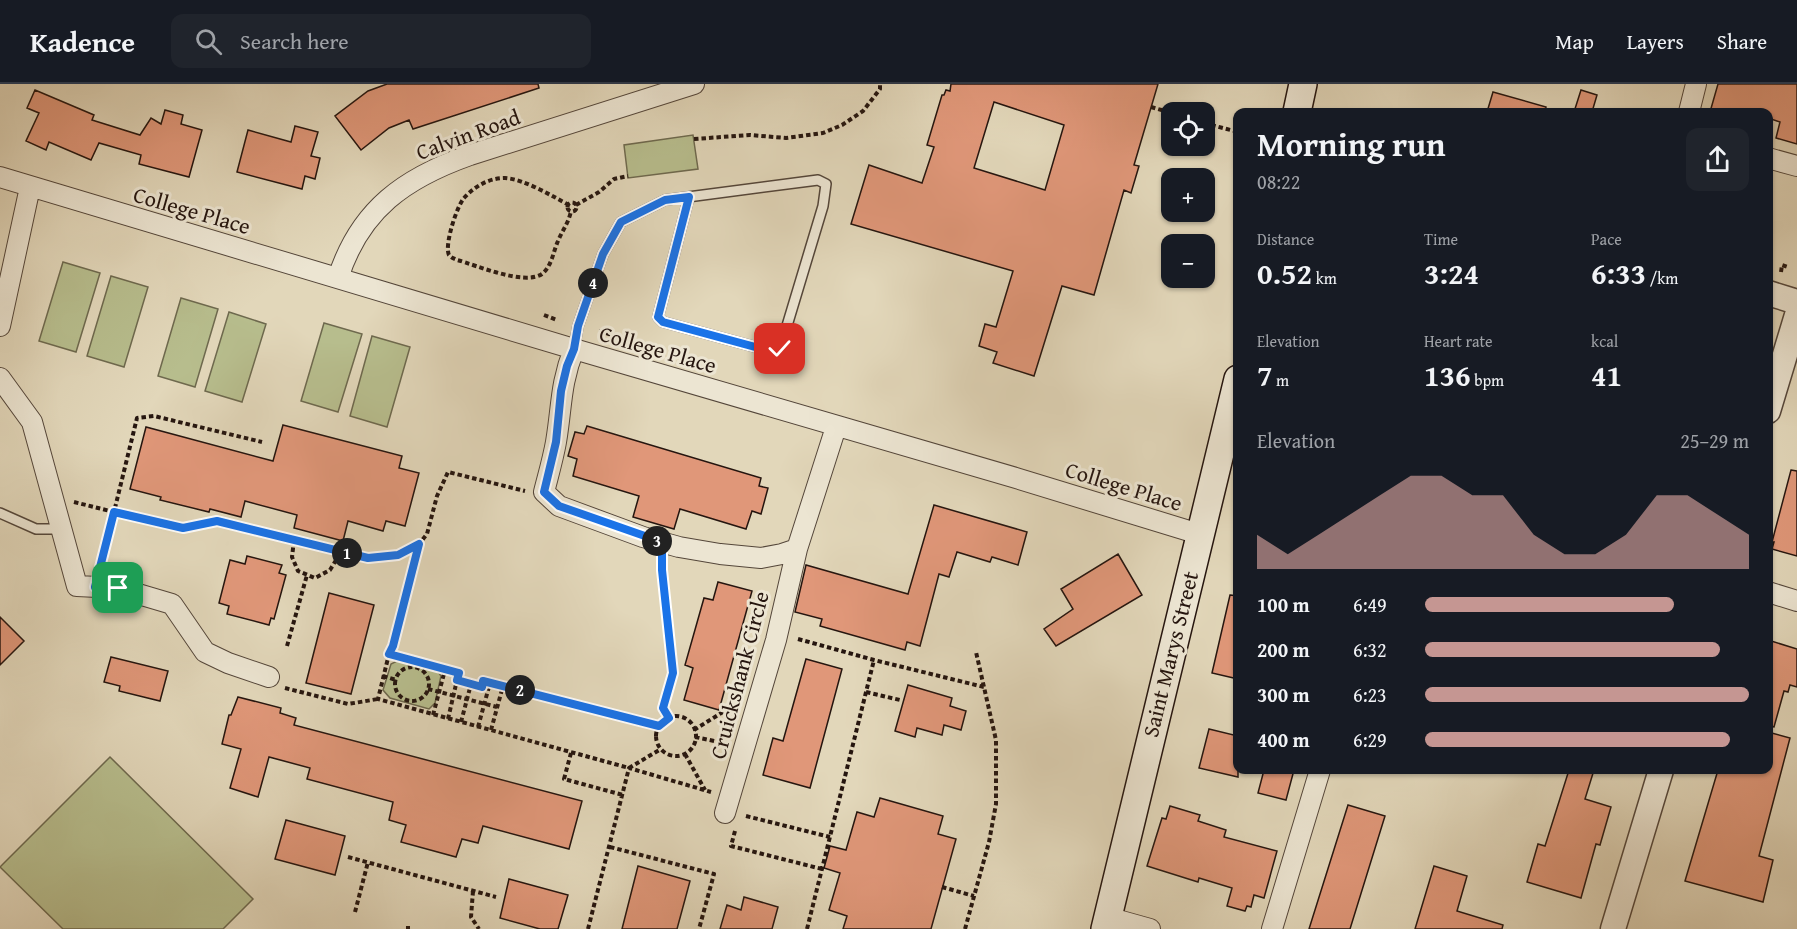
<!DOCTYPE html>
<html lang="en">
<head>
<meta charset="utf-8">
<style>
	body { margin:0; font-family:"Gentium Book Plus",serif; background:#20242c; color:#f1f3f6; height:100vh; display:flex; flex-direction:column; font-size:22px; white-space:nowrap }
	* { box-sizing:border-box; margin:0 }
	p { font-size:20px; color:#9ea1a6 }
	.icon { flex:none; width:33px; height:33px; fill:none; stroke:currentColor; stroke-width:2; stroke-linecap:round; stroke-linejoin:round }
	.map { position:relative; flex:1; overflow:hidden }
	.details { position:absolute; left:1233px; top:24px; width:540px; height:666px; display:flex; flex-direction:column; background:#171b24; border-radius:12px; box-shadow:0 2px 4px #0004 }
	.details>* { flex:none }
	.fabs { position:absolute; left:1161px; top:18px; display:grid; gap:12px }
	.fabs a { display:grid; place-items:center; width:54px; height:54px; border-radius:12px; background:#171b24; box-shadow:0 2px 4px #0004; font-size:30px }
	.pin { position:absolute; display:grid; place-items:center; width:51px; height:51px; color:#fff; margin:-26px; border-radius:12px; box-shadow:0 3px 9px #0006 }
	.km { position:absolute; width:30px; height:30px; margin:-15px; border-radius:50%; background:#222; color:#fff; font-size:16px; line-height:30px; text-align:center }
	.round { display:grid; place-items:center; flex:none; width:63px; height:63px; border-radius:12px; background:#20242c }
	.headline { display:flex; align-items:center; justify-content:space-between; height:102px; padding:0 24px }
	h1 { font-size:33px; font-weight:700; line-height:45px }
	.stats { display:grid; grid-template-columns:repeat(3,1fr); gap:9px; height:102px; padding:6px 24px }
	.stats div { display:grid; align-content:center }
	.stats b { font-size:30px; font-weight:700 }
	.stats small { font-size:16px; font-weight:400 }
	.stats p { font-size:16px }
	.chart { height:168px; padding:12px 24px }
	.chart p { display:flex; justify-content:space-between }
	.chart svg { width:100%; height:108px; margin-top:6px; fill:#c59692; opacity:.7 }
	ul { padding:0 24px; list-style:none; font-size:20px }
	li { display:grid; grid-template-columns:96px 72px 1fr; align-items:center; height:45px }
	li i { height:15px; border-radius:8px; background:#c59692 }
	header { display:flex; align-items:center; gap:36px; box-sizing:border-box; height:84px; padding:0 30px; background:#171b24; border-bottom:2px solid #363941 }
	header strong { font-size:28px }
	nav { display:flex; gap:33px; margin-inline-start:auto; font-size:21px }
	.search { width:420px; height:54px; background:#20242c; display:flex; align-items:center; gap:15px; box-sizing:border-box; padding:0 21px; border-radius:12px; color:#9ea1a6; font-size:22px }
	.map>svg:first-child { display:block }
	.green { fill:#b7bd8d; stroke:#6e694e; stroke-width:1.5 }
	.building { fill:#e09779; stroke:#25150f; stroke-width:1.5; fill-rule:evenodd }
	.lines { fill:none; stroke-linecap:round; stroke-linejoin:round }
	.service-casing { stroke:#54463a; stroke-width:12 }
	.minor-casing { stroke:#54463a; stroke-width:22 }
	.tertiary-casing { stroke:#54463a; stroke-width:27 }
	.secondary-casing { stroke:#25150f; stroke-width:30 }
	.path { stroke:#25150f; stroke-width:4; stroke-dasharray:4.5 3; stroke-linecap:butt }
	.service { stroke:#ece5d2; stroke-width:9 }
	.minor { stroke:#ece5d2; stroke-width:20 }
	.tertiary { stroke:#ece5d2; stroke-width:24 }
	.secondary { stroke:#ece5d2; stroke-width:27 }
	.route-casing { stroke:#fff; stroke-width:12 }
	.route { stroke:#1a73e8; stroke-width:8 }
	.labels { text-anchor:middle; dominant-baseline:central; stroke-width:6; stroke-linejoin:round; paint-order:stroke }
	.street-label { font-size:22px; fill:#25150f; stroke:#ece5d2 }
</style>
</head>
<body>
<header>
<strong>Kadence</strong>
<div class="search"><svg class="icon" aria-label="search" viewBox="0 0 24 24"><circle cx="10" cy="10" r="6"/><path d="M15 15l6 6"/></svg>Search here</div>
<nav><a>Map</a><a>Layers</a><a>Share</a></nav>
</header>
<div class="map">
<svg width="1797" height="845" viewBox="0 0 1797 845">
	<rect width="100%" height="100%" fill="#e2d7ba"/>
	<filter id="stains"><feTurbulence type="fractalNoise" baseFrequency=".00333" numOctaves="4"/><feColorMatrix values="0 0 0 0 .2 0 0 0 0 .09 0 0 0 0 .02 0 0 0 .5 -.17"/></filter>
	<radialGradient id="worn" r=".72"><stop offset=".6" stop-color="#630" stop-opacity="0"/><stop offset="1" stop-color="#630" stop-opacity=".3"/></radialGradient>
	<path class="green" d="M693,51L698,85L628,94L624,61Z
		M63,178L100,189L76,268L39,257Z
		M111,192L148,203L124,283L87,272Z
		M181,214L218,225L195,303L158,292Z
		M229,228L266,240L242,318L205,307Z
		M324,239L362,250L338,328L301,317Z
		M372,252L410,263L387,343L350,332Z
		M399,576L437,586L441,592L435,619L429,625L390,614L383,606L391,580Z
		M110,673L253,815L223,845H63L0,783Z"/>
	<path class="building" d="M387,0H538L539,4L413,45L409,36L389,44L361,66L335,32L368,7Z
		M951,0H1158L1134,81L1139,82L1131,109L1124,106L1094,211L1062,202L1034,292L993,279L997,268L979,262L985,240L996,243L1013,187L851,140L869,81L922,99L934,63L927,61L942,11H944L946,6L950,7ZM994,18L1064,41L1045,106L974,84Z
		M1718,0H1797V60L1776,54L1780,38L1768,34V28H1710Z
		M35,6L94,31L92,36L140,51L151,34L161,40L165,26L183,31L181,40L202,46L189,93L139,80L141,71L99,59L91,76L49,58L46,66L26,57L39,29L27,24Z
		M1581,6L1597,11L1592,28H1574Z
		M1493,8L1546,23L1545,28H1487Z
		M295,42L318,48L311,72L320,74L315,95L305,92L302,105L237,88L248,46L291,58Z
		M283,341L402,372L399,384L419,389L405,442L386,437L383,447L348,437L343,457L294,444L297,431L245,417L241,433L210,425L209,428L160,416L161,413L130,405L146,343L273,377Z
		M587,342L761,394L759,402L768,404L761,430L752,427L746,445L680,425L674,445L633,433L639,412L573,392L577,375L568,372L575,348L584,350Z
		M1791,386L1797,387V472L1772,465L1774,458H1772Z
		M934,421L1027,448L1018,481L992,473L990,478L957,468L949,493L939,490L920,562L907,558L905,566L820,542L822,535L795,528L806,481L908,510Z
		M1118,470L1142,511L1056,562L1044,545L1073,525L1061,505Z
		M247,472L282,481L279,489L286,491L274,535L271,534L269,541L227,530L229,522L219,519L230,476L245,480Z
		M718,498L752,507L719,626L684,616L693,584L685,581L704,514L713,516Z
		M329,509L374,521L351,610L306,599Z
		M1230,511L1238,512V595L1212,589Z
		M0,533L24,557L0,581Z
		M1768,556L1797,565V603L1790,601L1788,608L1784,607L1774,643L1768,642Z
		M111,573L168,587L160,617L119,607L120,602L104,598Z
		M806,575L842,585L810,704L763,691L773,654L783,657Z
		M908,601L952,614L950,622L966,627L961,646L944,641L942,651L917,644L915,653L895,647Z
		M238,613L281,624L280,629L296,634L294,641L582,717L569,765L483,742L478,759L462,755L456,773L401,758L406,741L389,736L393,718L307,695L310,684L269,673L258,713L230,704L241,665L222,660L229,631H231Z
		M1209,645L1238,652V693L1199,684Z
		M1768,648L1790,654L1759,772L1773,776L1763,818L1685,797L1718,686H1768Z
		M1264,686H1294L1286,716L1258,709Z
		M1569,686H1594L1585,715L1611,723L1600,761L1596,760L1581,814L1527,798L1538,760L1545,762Z
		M880,714L943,732L938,750L956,755L931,845H843L847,832L829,826L840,789L824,784L830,762L846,766L857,728L874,733Z
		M1348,721L1385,732L1350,845H1309Z
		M1170,722L1200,731L1198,737L1226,746L1224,753L1277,767L1264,814L1254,811L1251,823L1247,822L1245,827L1227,822L1232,804L1199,794L1198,798L1147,782L1162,734L1166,735Z
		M286,736L345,752L335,791L275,775Z
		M638,782L690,797L677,845H622Z
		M1434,782L1467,792L1457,827L1503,841L1502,845H1415Z
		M509,795L568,811L558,845H540L500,834Z
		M744,813L778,823L772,845H720L727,821L741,826Z"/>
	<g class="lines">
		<g class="service-casing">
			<path id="service" d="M574,265L578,242L603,170L621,138L665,116L818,96L826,100L823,122L780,265L774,268L663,238L658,233L689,113
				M0,429L36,445H62"/>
		</g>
		<g class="minor-casing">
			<path id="minor" d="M1689,28L1696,0
				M1768,74L1797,82
				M0,93L574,265L1016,394L1199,450
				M338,194C360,125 405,94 470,71L694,0
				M0,242L30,103
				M574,265C560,300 562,323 556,358C553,375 548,392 544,408L559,422L643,453L679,463L720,470L761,474L782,470L797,465L836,343
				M0,294L32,338L77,502L118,504L172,520L205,568L228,579L269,593
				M1768,508L1797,517
				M725,729L776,556L797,465
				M1107,833L1150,845
				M1272,845L1320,686"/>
		</g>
		<g class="tertiary-casing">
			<path id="tertiary" d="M1768,209L1797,218
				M1768,327L1797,231
				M1613,845L1661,686"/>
		</g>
		<g class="secondary-casing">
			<path id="secondary" d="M1297,28L1303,0
				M1105,845L1238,295"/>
		</g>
		<path class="path" d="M1151,23L1172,29
			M1204,39L1238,48
			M694,55L750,51L786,54L823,49L842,41L863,27L880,5V0
			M567.5 123a4.5 4.5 0 1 1 9 0a4.5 4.5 0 1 1-9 0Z
			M569,121C552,112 524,95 505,94C489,94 475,102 464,114C457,122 444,161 449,171C452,174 453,174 457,176C476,181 524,202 542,190C552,182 553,168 558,157C562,147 569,138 571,127
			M576,121L599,108L614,95L628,92
			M1781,188L1782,181L1788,183
			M544,231L557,236
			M599,247L612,251
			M74,418L114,428L137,334L154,332L262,358
			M294,456L292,473L298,487L315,494L330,486L341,468
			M662,480L673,589L663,624L669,634
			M100,483L114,428L183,444L217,437L368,474L398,471L419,460
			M798,555L874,576L984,603
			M287,562L307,491
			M389,570L393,562L419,460L427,450L437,412L448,388L525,407
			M395 600a17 17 0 1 1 34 0a17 17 0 1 1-34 0Z
			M383,592L396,596
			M285,604L348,620L378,615
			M428,605L497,623
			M866,608L900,616
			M433,631L445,586
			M656 652a20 20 0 1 1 40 0a20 20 0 1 1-40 0Z
			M448,635L457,596
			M461,638L471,600
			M659,642L483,597L482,603L457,596L459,589L389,570L378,615L629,684L661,665
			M478,643L490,599
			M491,646L503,602
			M694,646L734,621
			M695,653L724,659
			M571,669L564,695L623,711
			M685,670L705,706
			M746,732L830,753
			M735,747L731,762L822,785
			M610,763L714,790L699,845
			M348,773L496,813
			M942,803L974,812
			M473,807L471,833L479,845
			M355,828L368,778
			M408,845V842
			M588,845L629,684L711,708
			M807,845L874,576
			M965,845L989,758L996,720V656L976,568"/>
		<use href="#service" class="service"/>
		<use href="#minor" class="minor"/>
		<use href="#tertiary" class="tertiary"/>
		<use href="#secondary" class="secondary"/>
	</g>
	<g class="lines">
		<g class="route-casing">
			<path id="route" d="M118,504L95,503L114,428L183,444L217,437L368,474L398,471L419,460L393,562L389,570L459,589L457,596L482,603L483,597L659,642L669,634L663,624L673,589L662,486V458L559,422L544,408L556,358L561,307L567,282L574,265L578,242L603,170L621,138L665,116L689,113L658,233L663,238L774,268L780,265"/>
		</g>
		<use href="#route" class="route"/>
	</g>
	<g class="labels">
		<g class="street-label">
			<text transform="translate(468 50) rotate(-20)">Calvin Road</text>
			<text transform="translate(192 126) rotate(16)">College Place</text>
			<text transform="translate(658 265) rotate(16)">College Place</text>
			<text transform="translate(1124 402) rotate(17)">College Place</text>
			<text transform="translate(1170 570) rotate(-76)">Saint Marys Street</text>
			<text transform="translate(739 591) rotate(-75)">Cruickshank Circle</text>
		</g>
	</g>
	<rect width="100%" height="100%" filter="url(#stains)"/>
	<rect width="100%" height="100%" fill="url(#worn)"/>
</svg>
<div class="fabs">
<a><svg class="icon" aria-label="locate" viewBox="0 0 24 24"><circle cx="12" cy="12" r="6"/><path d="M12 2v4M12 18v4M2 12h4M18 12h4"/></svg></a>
<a>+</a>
<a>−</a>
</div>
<div class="pin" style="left:118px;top:504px;background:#1e9e55"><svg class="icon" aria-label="arrive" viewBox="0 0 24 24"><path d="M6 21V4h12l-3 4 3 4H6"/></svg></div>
<div class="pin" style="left:780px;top:265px;background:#d93025"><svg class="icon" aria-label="check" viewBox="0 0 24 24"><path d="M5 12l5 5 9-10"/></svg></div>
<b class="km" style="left:347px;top:469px">1</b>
<b class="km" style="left:520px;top:606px">2</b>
<b class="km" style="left:657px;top:457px">3</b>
<b class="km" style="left:593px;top:199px">4</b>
<section class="details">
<div class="headline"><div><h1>Morning run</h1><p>08:22</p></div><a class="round"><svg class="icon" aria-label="share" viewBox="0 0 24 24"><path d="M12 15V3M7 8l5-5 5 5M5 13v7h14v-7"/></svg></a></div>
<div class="stats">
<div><p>Distance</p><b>0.52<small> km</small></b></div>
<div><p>Time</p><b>3:24</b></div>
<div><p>Pace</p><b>6:33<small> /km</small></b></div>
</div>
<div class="stats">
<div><p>Elevation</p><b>7<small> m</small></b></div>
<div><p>Heart rate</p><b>136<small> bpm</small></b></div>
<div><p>kcal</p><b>41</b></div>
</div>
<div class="chart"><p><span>Elevation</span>25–29 m</p>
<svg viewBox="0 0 160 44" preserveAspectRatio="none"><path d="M0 44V30L10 38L20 30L30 22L40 14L50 6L60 6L70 14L80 14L90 30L100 38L110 38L120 30L130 14L140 14L150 22L160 30V44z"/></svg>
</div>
<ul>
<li><b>100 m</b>6:49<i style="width:77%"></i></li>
<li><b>200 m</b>6:32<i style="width:91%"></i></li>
<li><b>300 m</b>6:23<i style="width:100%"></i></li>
<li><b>400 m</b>6:29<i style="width:94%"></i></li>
</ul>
</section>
</div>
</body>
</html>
